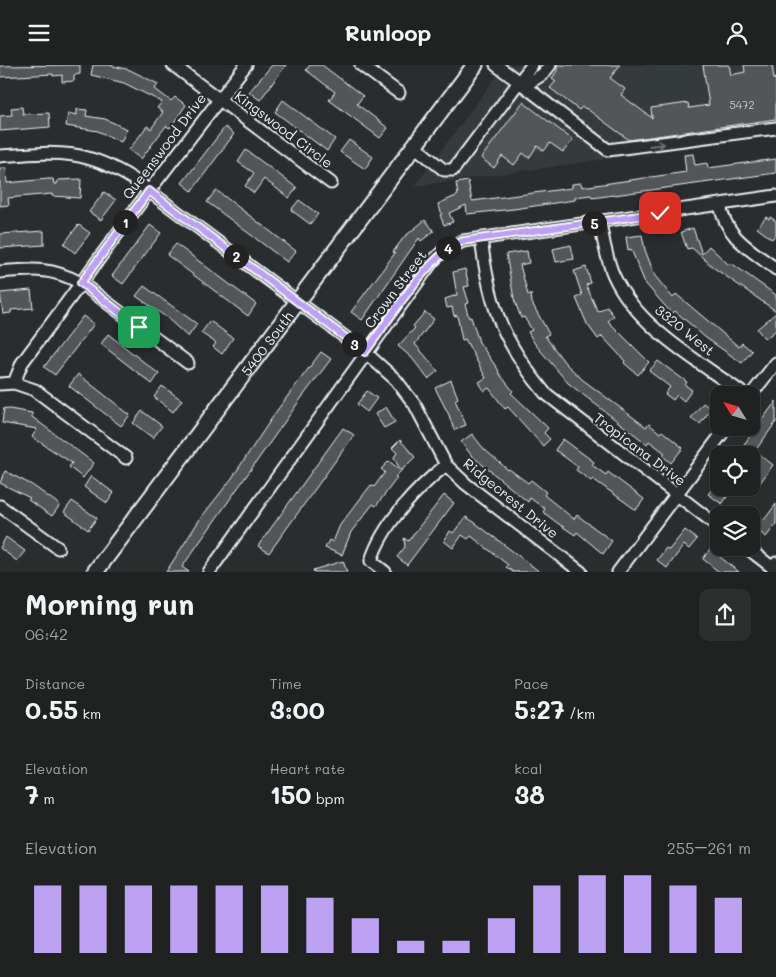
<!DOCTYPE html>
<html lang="en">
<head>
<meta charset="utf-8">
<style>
	body { margin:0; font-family:Mali,sans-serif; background:#2d2f2f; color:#f1f3f6; height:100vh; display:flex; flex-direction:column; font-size:19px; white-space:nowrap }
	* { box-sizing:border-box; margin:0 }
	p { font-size:16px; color:#a2a4a5 }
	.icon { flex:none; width:28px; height:28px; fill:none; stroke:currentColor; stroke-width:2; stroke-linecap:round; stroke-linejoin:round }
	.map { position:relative; height:507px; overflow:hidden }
	.details { display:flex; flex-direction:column; background:#202222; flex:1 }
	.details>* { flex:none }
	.needle { width:32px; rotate:307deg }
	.fabs { position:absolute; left:710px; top:321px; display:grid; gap:10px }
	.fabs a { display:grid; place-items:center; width:50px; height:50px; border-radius:10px; background:#202222; box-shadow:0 1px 4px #0004,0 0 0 1px #3d3f40; font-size:25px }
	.pin { position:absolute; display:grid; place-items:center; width:42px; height:42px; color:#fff; margin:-21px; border-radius:10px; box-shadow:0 2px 8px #0006 }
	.km { position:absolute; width:25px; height:25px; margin:-12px; border-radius:50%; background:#222; color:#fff; font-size:14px; line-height:25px; text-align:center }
	.round { display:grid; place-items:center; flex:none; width:52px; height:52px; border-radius:10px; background:#2d2f2f }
	.overview { display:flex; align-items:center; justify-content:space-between; height:85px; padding:0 25px }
	h1 { font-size:28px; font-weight:700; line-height:38px }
	.figures { display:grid; grid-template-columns:repeat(3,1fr); gap:8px; height:85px; padding:5px 25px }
	.figures div { display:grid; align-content:center }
	.figures b { font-size:25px; font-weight:700 }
	.figures small { font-size:14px; font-weight:400 }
	.figures p { font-size:14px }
	.chart { height:140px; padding:10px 25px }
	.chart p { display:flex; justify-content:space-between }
	.chart svg { width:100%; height:90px; margin-top:5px; stroke:#bca0f2; stroke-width:6 }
	header { display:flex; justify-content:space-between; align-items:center; height:65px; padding:0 25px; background:#202222; font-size:22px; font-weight:700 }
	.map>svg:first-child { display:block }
	.built { fill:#363a3b }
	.building { fill:#535759; stroke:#e8f1f8 }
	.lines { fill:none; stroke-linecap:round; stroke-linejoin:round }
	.minor-casing { stroke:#e8f1f8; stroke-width:15 }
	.major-casing { stroke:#e8f1f8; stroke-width:19 }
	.minor { stroke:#2a2d2e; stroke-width:11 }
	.major { stroke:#2a2d2e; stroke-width:15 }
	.oneway { stroke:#6c7275 }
	.route-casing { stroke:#fff; stroke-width:10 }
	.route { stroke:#bca0f2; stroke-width:6 }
	.labels { text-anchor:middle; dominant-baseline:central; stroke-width:4.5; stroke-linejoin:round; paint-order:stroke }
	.number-label { font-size:11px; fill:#c3cad0 }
	.street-label { font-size:14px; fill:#e8f1f8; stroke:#2a2d2e }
</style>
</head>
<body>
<header><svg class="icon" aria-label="menu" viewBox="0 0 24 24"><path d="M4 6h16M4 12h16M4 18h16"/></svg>Runloop<svg class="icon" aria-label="person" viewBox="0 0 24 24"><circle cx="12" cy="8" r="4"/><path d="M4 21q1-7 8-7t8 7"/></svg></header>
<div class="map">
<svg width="776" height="507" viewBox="0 0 776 507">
	<rect width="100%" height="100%" fill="#2a2d2e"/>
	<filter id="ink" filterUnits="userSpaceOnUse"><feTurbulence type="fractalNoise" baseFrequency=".02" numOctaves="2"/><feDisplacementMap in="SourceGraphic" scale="10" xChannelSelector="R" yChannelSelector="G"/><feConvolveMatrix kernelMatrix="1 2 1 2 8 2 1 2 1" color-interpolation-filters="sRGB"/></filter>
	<g filter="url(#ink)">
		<path class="built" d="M505,0H776V70L415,121Z"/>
		<path class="building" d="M80,0V9L74,10V16L62,17V10L53,11V9L0,12V1Z
			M93,0H109L130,5L158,19L155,24L171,36L175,32L186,40L170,63L166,61L141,94L129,85L147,61L151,64L163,47L157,43L162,37L124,18L91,10Z
			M272,0H286L260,35L249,27Z
			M310,0H322L363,31L357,39L388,63L380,73L329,35L335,27L306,5Z
			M557,0H620L610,13L625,24L621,30L652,53L651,43L688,38L689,43L709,40L703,0H729L731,10L745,7L744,0H772L774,15L776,12V54L629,75L587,44L582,42L579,45L550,23L556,16L552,13L557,6Z
			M283,35L335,74L327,86L275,47Z
			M523,37L573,75L563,87L550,78L544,86L537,81L529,93L523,88L514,100L502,91L494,103L481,93Z
			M22,42L23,49L49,48L50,62L0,66V51L12,50L11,43Z
			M77,44L87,45L86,51L105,54L127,64L121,77L98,66L66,61L68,48L77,50Z
			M225,62L234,69L192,126L182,118Z
			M349,75L373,92L365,104L340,87Z
			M246,85L297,123L289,133L264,114L254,128L245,121L254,108L238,97Z
			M693,89L695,100L707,98L708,103L776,94V108L592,133L591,130L575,132V135L514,144L467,149L466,140L449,148L453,157L444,160L440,150L442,149L438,139L458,130L456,118L468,116L472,136L518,130L572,123V119L581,118L582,122L686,107L684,90Z
			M0,103H6L7,118L48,114H53L54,119H57L58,115L81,114L80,133L52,131V129L8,133L9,140L0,141Z
			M216,125L296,186L287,197L207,137Z
			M104,127L116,135L101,155L89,147Z
			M299,135L318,149L310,159L291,145Z
			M766,152L769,154L770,152L776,156V169L772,174L757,163Z
			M425,155L434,166L421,176L419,173L362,255L351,247L395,188L393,187L404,172Z
			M78,160V162L79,160L90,168L75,188L64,179Z
			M150,160L161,168L123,219L112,211Z
			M693,163L702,189L709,181L729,200L731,198L776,230V246L714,203L692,183L687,184L681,167Z
			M44,166V180L0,183V169Z
			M642,170L645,185L655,211L673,233L676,229L739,282L742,278L752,286L742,298L706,273L675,246L672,249L645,218L631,184L628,185L626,172Z
			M176,179L256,239L248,251L167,190Z
			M571,180L574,194L556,197L553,184Z
			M527,186L529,198L520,200L528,230L531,229L532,238L549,269L545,271L565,298L583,315L646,362L649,359L660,368L662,366L683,383L671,398L663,391L665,388L649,376L647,379L568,318L535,279L528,267L532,265L524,252L521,253L514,234L506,189Z
			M586,202L591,218L586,220L598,247L607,242L614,251L608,256L649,297L638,310L624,298L625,296L602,271L598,274L587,259L576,233L582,230L574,206Z
			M465,204L469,221L464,222L469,238L465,239L469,253L471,252L479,277L499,306L498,307L513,326L511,328L548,363L544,368L550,374L543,381L508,342L505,344L489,323L484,326L479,317L486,313L465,274L462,275L457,250L454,251L452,242L447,243L445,234L457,230L453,207Z
			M144,221L197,259L188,272L166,252L136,231Z
			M31,225L33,243L11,245V248L3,249L0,228Z
			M425,247L434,254L415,279L438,306L428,314L412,293L398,281L415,263L413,261Z
			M776,248V265L765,274L757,264Z
			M83,251L94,259L55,310L44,302Z
			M210,256L233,273L222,289L213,282L216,278L201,268Z
			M108,269L159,309L152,319L101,279Z
			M321,287L331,294L300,335L182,502L189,507H166L200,454L232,413L278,344Z
			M658,296L687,317L685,320L692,325L684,336L677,330L673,335L665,329L670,322L649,306Z
			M78,309L130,350L121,361L69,321Z
			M451,315L458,333L455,335L466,360L454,365L449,350L435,323Z
			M162,321L182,335L173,347L154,332Z
			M367,326L377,333L367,347L357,339Z
			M776,336V357L755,386L773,400L751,430V390H736Z
			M703,338L711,344L700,359L691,353Z
			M386,342L395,357L384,363L375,349Z
			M4,343L32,348V352L94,398L83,413L69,402L72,398L32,372L37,364L2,358Z
			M142,346L162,361L153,373L133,358Z
			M343,363L354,370L269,488L258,481Z
			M472,369L484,384L508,405L509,404L528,418L531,415L546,427L544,430L574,454L577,450L612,476L603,489L577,467L575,470L556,457L543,447L545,444L530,433L528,437L472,391L461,377Z
			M563,374L594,397L592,400L606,410L608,407L644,434L636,445L593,414L591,416L576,405L578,402L555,385Z
			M400,375L415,392L395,412L397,413L376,441L373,439L351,467L342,490L325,483L329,475L333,477L340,460L371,420L374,422L385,407L381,404L389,396L400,405L394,392L397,388L392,383Z
			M5,406L32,420L60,440L52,451L28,435L30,433L0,418Z
			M91,411L114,428L107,438L84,422Z
			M716,419L729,429L722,439L708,429Z
			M444,430L454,438L407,500L397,492L405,482L404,473L408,476Z
			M72,436L97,453L88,465L64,447Z
			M776,439V459L766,472L754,463L761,452L764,455Z
			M466,452L474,457L540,507H513L506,502L508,500L471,471L468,474L462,470L453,483L444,476L450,466L453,468Z
			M685,465L697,474L689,484L684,480L667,503L657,495L666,483L669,485Z
			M6,472L25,486L17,496L0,483Z
			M710,484L739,507H719L703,494Z
			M343,496L347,507H314L313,505Z"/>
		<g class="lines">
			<g class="minor-casing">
				<path id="minor" d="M173,0L331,118
					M361,0L399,28
					M496,0L519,17L532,0
					M524,21L543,9L550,0
					M414,81L444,105H453L519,17L608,85L776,63
					M0,91C56,87 84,83 133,114L365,287L396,315L415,340L446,400L466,419L581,507
					M720,139C725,172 751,185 776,204
					M600,157C603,175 606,192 613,209C637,263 699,296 745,330
					M481,173C489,240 502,276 545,328L719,462
					M0,207C33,204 51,202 81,218L188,298
					M14,318L22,298L149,126L246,0
					M0,319L14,318L35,325L126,393
					M751,330L776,298
					M0,441L58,483
					M746,482L773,503L776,498
					M209,507L432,197L443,186L463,176L776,131
					M385,507L371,496C382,460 417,423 446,400
					M618,507L727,362"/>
			</g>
			<g class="major-casing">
				<g id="major">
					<path id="s1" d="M95,507L475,0"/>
				</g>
			</g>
			<use href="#minor" class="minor"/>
			<use href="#major" class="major"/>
		</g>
		<defs><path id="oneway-shaft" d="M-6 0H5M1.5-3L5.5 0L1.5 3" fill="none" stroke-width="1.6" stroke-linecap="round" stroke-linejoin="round" transform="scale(1.25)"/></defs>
		<use class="oneway" href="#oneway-shaft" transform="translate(657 80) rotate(-7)"/>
	</g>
	<g class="lines" filter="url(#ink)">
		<g class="route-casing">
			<path id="route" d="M139,262L81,218L149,126L365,287C390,255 426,191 463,176L660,148"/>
		</g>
		<use href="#route" class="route"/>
	</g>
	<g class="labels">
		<g class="number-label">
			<text x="742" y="39">5472</text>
		</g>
		<g class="street-label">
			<text transform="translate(284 64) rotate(37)">Kingswood Circle</text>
			<text transform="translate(164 81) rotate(-53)">Queenswood Drive</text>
			<text transform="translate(395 224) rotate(-53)">Crown Street</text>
			<text transform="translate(685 265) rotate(39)">3320 West</text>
			<text stroke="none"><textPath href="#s1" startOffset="286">5400 South</textPath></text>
			<text transform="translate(640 384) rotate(37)">Tropicana Drive</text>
			<text transform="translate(511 433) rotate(39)">Ridgecrest Drive</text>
		</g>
	</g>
</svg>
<div class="fabs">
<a><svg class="needle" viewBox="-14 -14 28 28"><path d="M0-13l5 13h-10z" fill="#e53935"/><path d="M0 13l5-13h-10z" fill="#a2a4a5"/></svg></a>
<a><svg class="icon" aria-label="locate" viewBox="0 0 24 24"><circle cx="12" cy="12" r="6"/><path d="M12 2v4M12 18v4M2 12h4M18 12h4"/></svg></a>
<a><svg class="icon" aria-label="layers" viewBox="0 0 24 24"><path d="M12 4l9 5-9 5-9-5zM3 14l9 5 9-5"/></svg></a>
</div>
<div class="pin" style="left:139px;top:262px;background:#1e9e55"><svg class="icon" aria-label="arrive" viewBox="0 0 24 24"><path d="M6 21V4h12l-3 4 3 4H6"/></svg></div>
<div class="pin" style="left:660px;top:148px;background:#d93025"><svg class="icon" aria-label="check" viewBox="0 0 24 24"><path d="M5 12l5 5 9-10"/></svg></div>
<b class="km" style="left:125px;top:157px">1</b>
<b class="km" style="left:236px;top:191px">2</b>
<b class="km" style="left:354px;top:279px">3</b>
<b class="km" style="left:448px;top:183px">4</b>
<b class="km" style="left:594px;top:158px">5</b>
</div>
<section class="details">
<div class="overview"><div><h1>Morning run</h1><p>06:42</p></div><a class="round"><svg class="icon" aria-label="share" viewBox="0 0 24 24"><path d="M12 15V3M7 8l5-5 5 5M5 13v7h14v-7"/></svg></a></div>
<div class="figures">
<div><p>Distance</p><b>0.55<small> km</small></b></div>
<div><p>Time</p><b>3:00</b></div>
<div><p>Pace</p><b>5:27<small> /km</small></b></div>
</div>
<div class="figures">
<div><p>Elevation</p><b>7<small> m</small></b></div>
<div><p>Heart rate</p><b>150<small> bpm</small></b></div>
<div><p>kcal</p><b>38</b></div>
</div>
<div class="chart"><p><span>Elevation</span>255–261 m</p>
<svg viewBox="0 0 160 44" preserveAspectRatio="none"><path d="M5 44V11M15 44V11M25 44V11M35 44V11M45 44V11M55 44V11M65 44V17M75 44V27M85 44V38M95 44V38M105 44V27M115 44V11M125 44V6M135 44V6M145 44V11M155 44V17"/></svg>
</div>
</section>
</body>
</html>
